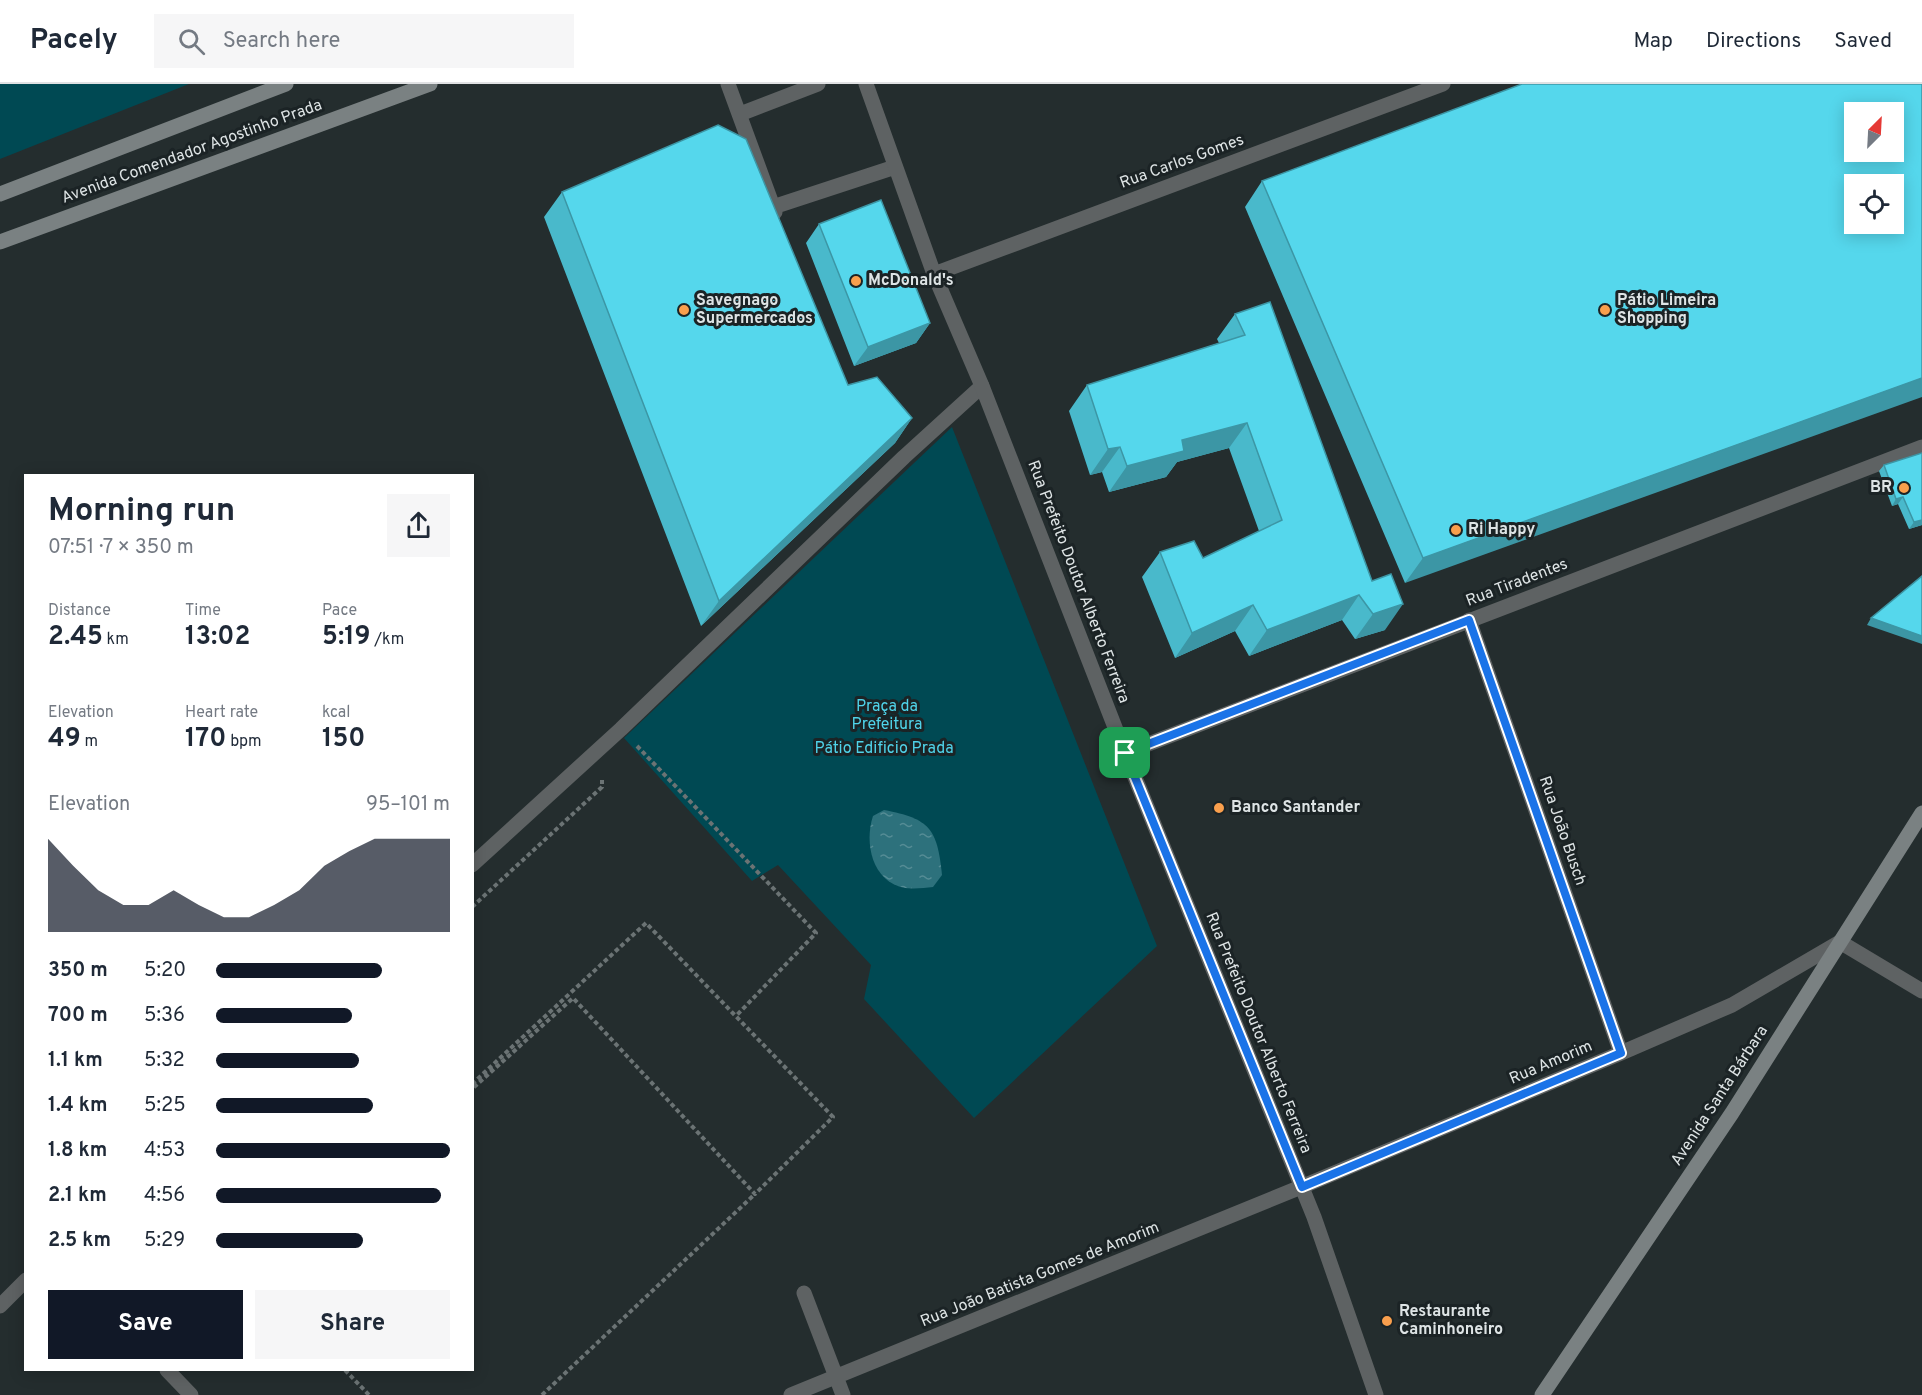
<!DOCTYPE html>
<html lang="en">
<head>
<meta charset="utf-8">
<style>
	body { margin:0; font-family:Overpass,sans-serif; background:#f6f6f7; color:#1f2937; height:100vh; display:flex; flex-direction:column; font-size:22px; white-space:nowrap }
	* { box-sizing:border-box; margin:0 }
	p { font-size:20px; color:#747a83 }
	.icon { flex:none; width:33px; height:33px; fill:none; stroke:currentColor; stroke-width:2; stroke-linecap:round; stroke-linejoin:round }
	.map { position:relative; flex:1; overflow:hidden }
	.details { position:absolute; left:24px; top:390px; width:450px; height:897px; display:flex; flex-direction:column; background:#fff; border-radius:0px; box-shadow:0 3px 15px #0003 }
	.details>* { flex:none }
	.needle { width:39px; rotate:24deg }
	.buttons { position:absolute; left:1844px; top:18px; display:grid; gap:12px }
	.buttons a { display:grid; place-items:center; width:60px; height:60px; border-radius:0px; background:#fff; box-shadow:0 3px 15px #0003; font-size:30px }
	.pin { position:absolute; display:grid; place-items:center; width:51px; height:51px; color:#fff; margin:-26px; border-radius:12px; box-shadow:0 3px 9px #0006 }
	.round { display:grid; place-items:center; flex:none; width:63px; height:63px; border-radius:0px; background:#f6f6f7 }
	.summary { display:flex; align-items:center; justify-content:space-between; height:102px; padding:0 24px }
	h1 { font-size:33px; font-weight:700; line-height:45px }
	.metrics { display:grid; grid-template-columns:repeat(3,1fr); gap:9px; height:102px; padding:6px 24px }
	.metrics div { display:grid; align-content:center }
	.metrics b { font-size:26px; font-weight:700 }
	.metrics small { font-size:16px; font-weight:400 }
	.metrics p { font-size:16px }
	.chart { height:168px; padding:12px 24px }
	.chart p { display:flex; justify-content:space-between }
	.chart svg { width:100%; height:108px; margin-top:6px; fill:#111827; opacity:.7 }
	.button { display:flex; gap:12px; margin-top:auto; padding:12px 24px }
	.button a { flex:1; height:69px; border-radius:0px; background:#111827; color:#fff; font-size:24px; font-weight:700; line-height:69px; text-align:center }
	.button a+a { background:#f6f6f7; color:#1f2937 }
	ul { padding:0 24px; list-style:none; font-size:20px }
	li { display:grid; grid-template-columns:96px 72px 1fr; align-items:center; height:45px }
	li i { height:15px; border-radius:8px; background:#111827 }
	header { display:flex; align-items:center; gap:36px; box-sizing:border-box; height:84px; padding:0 30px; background:#fff; border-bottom:2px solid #e0e1e3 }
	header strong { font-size:28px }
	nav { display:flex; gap:33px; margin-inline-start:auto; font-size:21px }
	.search { width:420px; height:54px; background:#f6f6f7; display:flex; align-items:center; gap:15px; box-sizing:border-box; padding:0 21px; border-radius:0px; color:#747a83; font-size:22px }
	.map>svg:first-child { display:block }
	.park { fill:#004953 }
	.water { fill:url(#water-ripples) }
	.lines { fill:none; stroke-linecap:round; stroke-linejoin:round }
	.path { stroke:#6b7374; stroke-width:4; stroke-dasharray:4.5 3; stroke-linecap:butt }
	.service { stroke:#5e6263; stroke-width:15 }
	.minor { stroke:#5e6263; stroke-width:15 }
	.tertiary { stroke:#5e6263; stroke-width:15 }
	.secondary { stroke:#7a8182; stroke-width:15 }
	.wall { fill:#49b9cb }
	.shaded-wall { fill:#3c96a5 }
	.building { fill:#55d7ec; stroke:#3c96a5; stroke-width:1.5; fill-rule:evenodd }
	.route-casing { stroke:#fff; stroke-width:12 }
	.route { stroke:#1a73e8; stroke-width:8 }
	.poi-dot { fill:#f99f4d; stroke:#1b2325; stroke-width:2 }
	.labels { text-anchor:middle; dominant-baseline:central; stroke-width:6; stroke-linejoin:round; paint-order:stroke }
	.street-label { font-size:16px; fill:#dee4e5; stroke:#1b2325 }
	.poi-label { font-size:16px; font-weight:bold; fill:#dee4e5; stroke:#1b2325; text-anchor:start }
	.park-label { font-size:16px; fill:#4fd3e9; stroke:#1b2325 }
</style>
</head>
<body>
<header>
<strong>Pacely</strong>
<div class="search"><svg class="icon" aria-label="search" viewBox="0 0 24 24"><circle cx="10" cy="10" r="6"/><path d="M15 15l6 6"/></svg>Search here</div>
<nav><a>Map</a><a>Directions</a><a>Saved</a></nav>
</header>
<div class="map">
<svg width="1922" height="1311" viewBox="0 0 1922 1311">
	<defs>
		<pattern id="water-ripples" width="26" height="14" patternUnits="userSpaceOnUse" patternTransform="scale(1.5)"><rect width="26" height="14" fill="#2d717c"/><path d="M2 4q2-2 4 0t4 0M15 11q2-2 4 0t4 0" fill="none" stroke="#558c95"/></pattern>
	</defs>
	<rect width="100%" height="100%" fill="#242d2e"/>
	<path class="park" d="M0,0H189L0,75Z
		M952,343L1157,862L974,1034L864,915L871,881L778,781L752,797L624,654Z"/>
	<path class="water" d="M884,726C930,735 937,744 942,791L933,803C924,804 915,805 905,804C872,798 864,759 873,732Z"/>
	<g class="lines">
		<path class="path" d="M637,662L816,849L736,932
			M472,823L602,703V696
			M472,1000L646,839L833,1033L755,1110L573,914L472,1005
			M345,1286L369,1311
			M542,1311L755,1110"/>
		<path class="service" d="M728,0L775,128
			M740,30L818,0
			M773,123L895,83
			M167,1286L191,1311"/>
		<path class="minor" d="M1469,536L1621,969
			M472,781L621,645L904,373L982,302
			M804,1209L843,1311
			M0,1222L26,1196
			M791,1311L1301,1103L1621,969L1732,921L1840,858L1922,907"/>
		<path class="tertiary" d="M866,0L934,190L982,302L1125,669L1314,1133L1376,1311
			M934,190L1443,0
			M1125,669L1922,363"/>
		<path class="secondary" d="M0,110L286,0
			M0,158L430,0
			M1542,1311L1732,1029L1922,729"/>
	</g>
	<path class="wall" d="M1922,0L1405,499L1245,123L1262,97Z
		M562,108L848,301L912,334L895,359L701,542L544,133Z
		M819,140L930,239L916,259L854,282L806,159Z
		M1270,218L1385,546L1355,555L1342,536L1249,572L1235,547L1175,574L1142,493L1160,468L1203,474L1259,447L1229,364L1177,378L1166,393L1109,408L1102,388L1090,391L1069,327L1087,301L1219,259L1217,255L1235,230Z
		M1884,381L1922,441L1909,445L1898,420L1892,422L1879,387Z"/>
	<path class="shaded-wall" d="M930,239L916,259L854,282L868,263Z
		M1922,294V313L1405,499L1423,474Z
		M912,334L895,359L701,542L719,517Z
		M1247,339L1229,364L1177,378L1166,393L1109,408L1127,382L1182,356Z
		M1120,363L1102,388L1090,391L1108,365Z
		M1903,413L1898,420L1892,422L1896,415Z
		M1922,436V441L1909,445L1914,438Z
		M1359,511L1342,536L1249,572L1267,546Z
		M1403,520L1385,546L1355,555L1373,530Z
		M1253,521L1235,547L1175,574L1192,549Z
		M1871,534L1922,552V560L1867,541Z"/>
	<path class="building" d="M1522,0H1922V294L1423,474L1262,97ZM1854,28H1893V68H1854ZM1854,100H1893V140H1854Z
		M718,41L746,55L848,301L877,293L912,334L719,517L562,108Z
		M881,116L930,239L868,263L819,140Z
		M1270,218L1372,497L1391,490L1403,520L1373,530L1359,511L1267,546L1253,521L1192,549L1160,468L1194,457L1203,474L1282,436L1247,339L1182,356L1184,367L1127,382L1120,363L1108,365L1087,301L1245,251L1235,230Z
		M1922,369V436L1914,438L1903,413L1896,415L1884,381Z
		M1922,492V552L1871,534Z"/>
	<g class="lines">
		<g class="route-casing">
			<path id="route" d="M1469,536L1621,969L1302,1103L1125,669Z"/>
		</g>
		<use href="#route" class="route"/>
	</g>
	<g class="poi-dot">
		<circle cx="856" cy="197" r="6"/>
		<circle cx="684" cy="226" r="6"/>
		<circle cx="1605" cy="226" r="6"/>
		<circle cx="1904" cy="404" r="6"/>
		<circle cx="1456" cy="446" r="6"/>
		<circle cx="1219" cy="724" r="6"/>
		<circle cx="1387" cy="1237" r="6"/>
	</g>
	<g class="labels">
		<g class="street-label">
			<text transform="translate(192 68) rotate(-20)">Avenida Comendador Agostinho Prada</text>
			<text transform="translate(1182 78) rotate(-20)">Rua Carlos Gomes</text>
			<text transform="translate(1078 498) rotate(69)">Rua Prefeito Doutor Alberto Ferreira</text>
			<text transform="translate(1517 499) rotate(-21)">Rua Tiradentes</text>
			<text transform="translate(1562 747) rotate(71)">Rua João Busch</text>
			<text transform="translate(1258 949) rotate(68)">Rua Prefeito Doutor Alberto Ferreira</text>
			<text transform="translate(1551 979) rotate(-23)">Rua Amorim</text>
			<text transform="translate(1720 1012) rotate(-57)">Avenida Santa Bárbara</text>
			<text transform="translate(1040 1191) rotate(-22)">Rua João Batista Gomes de Amorim</text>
		</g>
		<g class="poi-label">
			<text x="868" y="197">McDonald's</text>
			<text x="696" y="217">Savegnago<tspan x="696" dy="18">Supermercados</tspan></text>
			<text x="1617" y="217">Pátio Limeira<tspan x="1617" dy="18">Shopping</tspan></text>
			<text x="1892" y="404" text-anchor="end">BR</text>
			<text x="1468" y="446">Ri Happy</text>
			<text x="1231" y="724">Banco Santander</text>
			<text x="1399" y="1228">Restaurante<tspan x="1399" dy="18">Caminhoneiro</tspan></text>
		</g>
		<g class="park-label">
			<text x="887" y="623">Praça da<tspan x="887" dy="18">Prefeitura</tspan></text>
			<text x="884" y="665">Pátio Edificio Prada</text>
		</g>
	</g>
</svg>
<div class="buttons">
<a><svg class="needle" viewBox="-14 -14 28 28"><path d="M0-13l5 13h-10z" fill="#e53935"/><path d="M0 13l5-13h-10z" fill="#747a83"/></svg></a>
<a><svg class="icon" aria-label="locate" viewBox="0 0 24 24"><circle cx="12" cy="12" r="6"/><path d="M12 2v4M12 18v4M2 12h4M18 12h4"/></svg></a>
</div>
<div class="pin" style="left:1125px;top:669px;background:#1e9e55"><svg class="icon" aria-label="arrive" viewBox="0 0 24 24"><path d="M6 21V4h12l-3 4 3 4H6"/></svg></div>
<section class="details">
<div class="summary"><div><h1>Morning run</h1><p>07:51 · 7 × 350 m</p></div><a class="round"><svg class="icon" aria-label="share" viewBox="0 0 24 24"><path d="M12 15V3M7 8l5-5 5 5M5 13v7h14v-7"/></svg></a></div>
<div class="metrics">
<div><p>Distance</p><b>2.45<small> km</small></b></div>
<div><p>Time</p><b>13:02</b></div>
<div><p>Pace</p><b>5:19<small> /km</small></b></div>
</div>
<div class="metrics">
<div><p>Elevation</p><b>49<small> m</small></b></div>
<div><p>Heart rate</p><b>170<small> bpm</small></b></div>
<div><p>kcal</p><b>150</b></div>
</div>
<div class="chart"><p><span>Elevation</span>95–101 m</p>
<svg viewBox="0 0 160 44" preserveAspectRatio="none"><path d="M0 44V6L10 17L20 27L30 33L40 33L50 27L60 33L70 38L80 38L90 33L100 27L110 17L120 11L130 6L140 6L150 6L160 6V44z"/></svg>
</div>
<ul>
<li><b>350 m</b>5:20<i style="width:71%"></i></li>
<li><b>700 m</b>5:36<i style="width:58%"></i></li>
<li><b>1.1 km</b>5:32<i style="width:61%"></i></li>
<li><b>1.4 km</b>5:25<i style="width:67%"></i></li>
<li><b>1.8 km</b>4:53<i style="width:100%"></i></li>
<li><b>2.1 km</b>4:56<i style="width:96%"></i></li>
<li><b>2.5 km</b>5:29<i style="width:63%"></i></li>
</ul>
<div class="button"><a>Save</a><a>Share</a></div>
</section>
</div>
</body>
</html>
